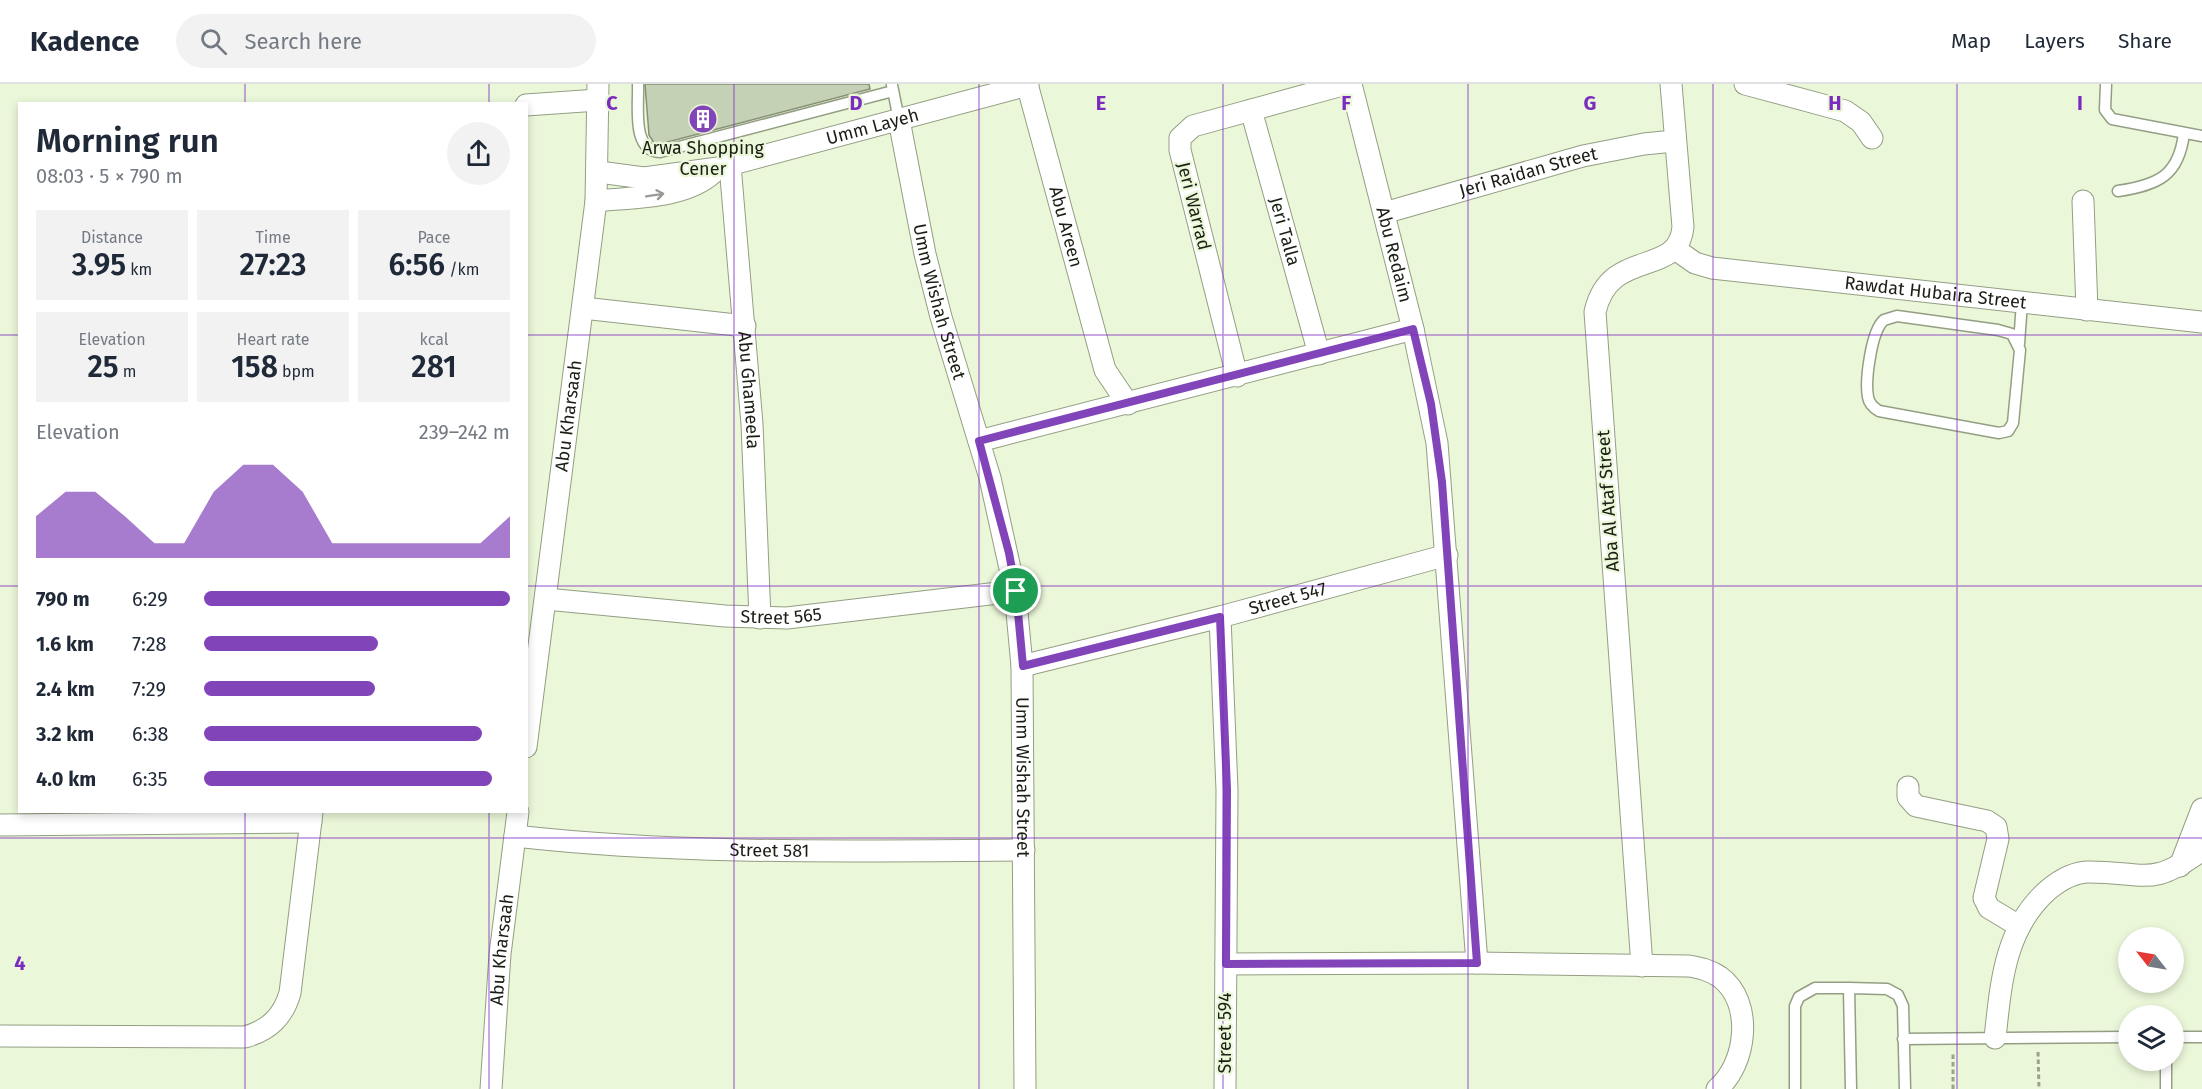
<!DOCTYPE html>
<html lang="en">
<head>
<meta charset="utf-8">
<style>
	body { margin:0; font-family:"Fira Sans",sans-serif; background:#f2f2f3; color:#1f2937; height:100vh; display:flex; flex-direction:column; font-size:22px; white-space:nowrap }
	* { box-sizing:border-box; margin:0 }
	p { font-size:20px; color:#747a83 }
	.icon { flex:none; width:33px; height:33px; fill:none; stroke:currentColor; stroke-width:2; stroke-linecap:round; stroke-linejoin:round }
	.map { position:relative; flex:1; overflow:hidden }
	.side { position:absolute; left:18px; top:18px; width:510px; height:711px; display:flex; flex-direction:column; background:#fff; border-radius:0px; box-shadow:0 3px 9px #0003 }
	.side>* { flex:none }
	.needle { width:39px; rotate:301deg }
	.tools { position:absolute; left:2118px; top:843px; display:grid; gap:12px }
	.tools a { display:grid; place-items:center; width:66px; height:66px; border-radius:50%; background:#fff; box-shadow:0 3px 9px #0003; font-size:30px }
	.pin { position:absolute; display:grid; place-items:center; width:51px; height:51px; color:#fff; margin:-26px; border:3px solid #fff; border-radius:50%; box-shadow:0 2px 6px #0007 }
	.round { display:grid; place-items:center; flex:none; width:63px; height:63px; border-radius:32px; background:#f2f2f3 }
	.headline { display:flex; align-items:center; justify-content:space-between; height:102px; padding:0 18px }
	h1 { font-size:33px; font-weight:600; line-height:45px }
	.figures { display:grid; grid-template-columns:repeat(3,1fr); gap:9px; height:102px; padding:6px 18px }
	.figures div { display:grid; align-content:center; border-radius:0px; background:#f2f2f3; text-align:center }
	.figures b { font-size:30px; font-weight:600 }
	.figures small { font-size:16px; font-weight:400 }
	.figures p { font-size:16px }
	.chart { height:168px; padding:12px 18px }
	.chart p { display:flex; justify-content:space-between }
	.chart svg { width:100%; height:108px; margin-top:6px; fill:#8244b9; opacity:.7 }
	ul { padding:0 18px; list-style:none; font-size:20px }
	li { display:grid; grid-template-columns:96px 72px 1fr; align-items:center; height:45px }
	li i { height:15px; border-radius:8px; background:#8244b9 }
	header { display:flex; align-items:center; gap:36px; box-sizing:border-box; height:84px; padding:0 30px; background:#fff; border-bottom:2px solid #e0e1e3 }
	header strong { font-size:28px }
	nav { display:flex; gap:33px; margin-inline-start:auto; font-size:21px }
	.search { width:420px; height:54px; background:#f2f2f3; display:flex; align-items:center; gap:15px; box-sizing:border-box; padding:0 21px; border-radius:33px; color:#747a83; font-size:22px }
	.map>svg:first-child { display:block }
	.building { fill:#c5d1b4; stroke:#859075; stroke-width:1.5 }
	.lines { fill:none; stroke-linecap:round; stroke-linejoin:round }
	.lane-casing { stroke:#939e83; stroke-width:13 }
	.street-casing { stroke:#939e83; stroke-width:23 }
	.path { stroke:#9aa38d; stroke-width:3; stroke-dasharray:4.5 3; stroke-linecap:butt }
	.lane { stroke:#fff; stroke-width:10 }
	.street { stroke:#fff; stroke-width:21 }
	.oneway { stroke:#989a95 }
	.route-casing { stroke:#fff; stroke-width:12 }
	.route { stroke:#8244b9; stroke-width:8 }
	.grid { fill:none; stroke:#7b2cbf; stroke-width:1.5; stroke-opacity:0.55 }
	.labels { text-anchor:middle; dominant-baseline:central; stroke-width:4.5; stroke-linejoin:round; paint-order:stroke }
	.street-label { font-size:18px; fill:#1a1e14; stroke:#ebf7d9 }
	.poi-label { font-size:18px; fill:#1a1e14; stroke:#ebf7d9 }
	.grid-label { font-size:20px; text-anchor:middle; font-weight:bold; fill:#7b2cbf; stroke:#ebf7d9; stroke-width:4.5; stroke-linejoin:round; paint-order:stroke }
</style>
</head>
<body>
<header>
<strong>Kadence</strong>
<div class="search"><svg class="icon" aria-label="search" viewBox="0 0 24 24"><circle cx="10" cy="10" r="6"/><path d="M15 15l6 6"/></svg>Search here</div>
<nav><a>Map</a><a>Layers</a><a>Share</a></nav>
</header>
<div class="map">
<svg width="2202" height="1005" viewBox="0 0 2202 1005">
	<rect width="100%" height="100%" fill="#ebf7d9"/>
	<path class="building" d="M645,0H869L870,5L660,60L654,59L649,51Z"/>
	<g class="lines">
		<g class="lane-casing">
			<path id="lane" d="M638,0C639,21 631,67 660,68L893,7
				M2106,0L2105,26L2112,35L2202,52
				M892,1L899,36
				M2118,107C2158,101 2179,92 2184,49
				M1897,232L1998,246L2012,250L2020,266L2013,339L2008,347L1999,349L1879,327C1874,324 1869,320 1868,313C1865,297 1871,247 1884,236Z
				M2019,260L2022,218
				M1849,904L1851,1005
				M2174,953H2202
				M1903,955L2128,953
				M2166,976V1005
				M1795,1005V922L1799,913L1815,904H1849L1887,905L1898,911L1903,922L1905,1005"/>
		</g>
		<g class="street-casing">
			<g id="street">
				<path id="s1" d="M1027,0L1105,286L1128,320"/>
				<path id="s2" d="M1351,0L1413,245L1437,359L1477,879"/>
				<path d="M1745,0L1845,27L1861,38L1872,54"/>
				<path d="M526,21L598,16"/>
				<path id="s3" d="M1251,26L1319,270"/>
				<path id="s4" d="M899,36L925,170L941,233L990,394L1015,507L1022,582L1025,1005"/>
				<path id="s5" d="M730,81L752,340L760,534"/>
				<path id="s6" d="M599,88L644,94L718,84L1028,1"/>
				<path d="M596,117C633,113 684,115 713,89"/>
				<path d="M2083,117L2087,226"/>
				<path id="s7" d="M1384,129L1583,72L1644,60L1674,57"/>
				<path id="s8" d="M1675,165L1695,179L1712,184L2202,238"/>
				<path d="M583,224L745,242"/>
				<path d="M1237,292L1180,66V54L1193,42L1346,0"/>
				<path d="M979,357L1413,245"/>
				<path id="s9" d="M546,515L725,532L787,534L1015,507"/>
				<path d="M1220,533L1227,706L1225,1005"/>
				<path id="s10" d="M1022,582L1220,533L1447,471"/>
				<path id="s11" d="M526,663L596,117L598,0"/>
				<path d="M1908,703V713L1916,722L1987,737L1996,743L1998,755L1984,814L1989,824L2019,842"/>
				<path d="M0,741L311,738"/>
				<path id="s12" d="M515,752C684,771 854,767 1024,766"/>
				<path d="M2180,782L2202,725"/>
				<path d="M1226,880L1477,879L1689,882C1700,884 1710,886 1720,893C1754,918 1747,980 1717,1005"/>
				<path d="M1642,882L1595,228C1610,162 1678,195 1683,143L1671,0"/>
				<path d="M0,952L245,953C269,946 283,933 290,909L312,728"/>
				<path d="M1995,954C2001,900 2004,845 2048,806C2060,796 2073,788 2089,788C2146,788 2151,804 2202,766"/>
				<path id="s13" d="M491,1005L500,870L518,728"/>
			</g>
		</g>
		<path class="path" d="M2038,968L2039,1005
			M1953,1005V968"/>
		<use href="#lane" class="lane"/>
		<use href="#street" class="street"/>
	</g>
	<defs><path id="oneway-shaft" d="M-6 0H5M1.5-3L5.5 0L1.5 3" fill="none" stroke-width="1.6" stroke-linecap="round" stroke-linejoin="round" transform="scale(1.5)"/></defs>
	<use class="oneway" href="#oneway-shaft" transform="translate(655 111) rotate(-9)"/>
	<g class="lines">
		<g class="route-casing">
			<path id="route" d="M1413,245L1431,320L1442,398L1477,879L1226,880L1227,706L1220,533L1023,582L1016,507L1009,469L979,357Z"/>
		</g>
		<use href="#route" class="route"/>
	</g>
	<path class="grid" d="M245,0V20M489,0V20M734,0V1005M979,0V1005M1223,0V1005M1468,0V1005M1713,0V1005M1957,0V1005M0,251H20M526,251H2202M0,502H20M526,502H2202M245,728V1005M489,728V1005M0,754H2202"/>
	<defs>
		<g id="building-disc" transform="scale(1.5)"><circle r="9.5" fill="#8244b9" stroke="#ebf7d9"/><path d="M-4-6H4V6H1V3H-1V6H-4ZM-2.5-4.3h1.7v1.8h-1.7ZM.8-4.3h1.7v1.8H.8ZM-2.5-1h1.7V.8h-1.7ZM.8-1h1.7V.8H.8Z" fill="#fff"/></g>
	</defs>
	<g fill-rule="evenodd">
		<use href="#building-disc" x="703" y="35"/>
	</g>
	<g class="labels">
		<g class="street-label">
			<text stroke="none"><textPath href="#s6" startOffset="280">Umm Layeh</textPath></text>
			<text stroke="none"><textPath href="#s7" startOffset="150">Jeri Raidan Street</textPath></text>
			<text transform="translate(1194 122) rotate(76)">Jeri Warrad</text>
			<text stroke="none"><textPath href="#s1" startOffset="148">Abu Areen</textPath></text>
			<text stroke="none"><textPath href="#s3" startOffset="126">Jeri Talla</textPath></text>
			<text stroke="none"><textPath href="#s2" startOffset="176">Abu Redaim</textPath></text>
			<text stroke="none"><textPath href="#s8" startOffset="267">Rawdat Hubaira Street</textPath></text>
			<text stroke="none"><textPath href="#s4" startOffset="186">Umm Wishah Street</textPath></text>
			<text stroke="none"><textPath href="#s5" startOffset="226">Abu Ghameela</textPath></text>
			<text stroke="none"><textPath href="#s11" startOffset="334">Abu Kharsaah</textPath></text>
			<text transform="translate(1608 417) rotate(-94)">Aba Al Ataf Street</text>
			<text stroke="none"><textPath href="#s10" startOffset="274">Street 547</textPath></text>
			<text stroke="none"><textPath href="#s9" startOffset="236">Street 565</textPath></text>
			<text stroke="none"><textPath href="#s4" startOffset="672">Umm Wishah Street</textPath></text>
			<text stroke="none"><textPath href="#s12" startOffset="255">Street 581</textPath></text>
			<text stroke="none"><textPath href="#s13" startOffset="140">Abu Kharsaah</textPath></text>
			<text transform="translate(1225 949) rotate(-90)">Street 594</text>
		</g>
		<g class="poi-label">
			<text x="703" y="64">Arwa Shopping<tspan x="703" dy="21">Cener</tspan></text>
		</g>
	</g>
	<g class="grid-label">
		<text x="612" y="26">C</text>
		<text x="856" y="26">D</text>
		<text x="1101" y="26">E</text>
		<text x="1346" y="26">F</text>
		<text x="1590" y="26">G</text>
		<text x="1835" y="26">H</text>
		<text x="2080" y="26">I</text>
		<text x="20" y="886">4</text>
	</g>
</svg>
<div class="tools">
<a><svg class="needle" viewBox="-14 -14 28 28"><path d="M0-13l5 13h-10z" fill="#e53935"/><path d="M0 13l5-13h-10z" fill="#747a83"/></svg></a>
<a><svg class="icon" aria-label="layers" viewBox="0 0 24 24"><path d="M12 4l9 5-9 5-9-5zM3 14l9 5 9-5"/></svg></a>
</div>
<div class="pin" style="left:1016px;top:507px;background:#1e9e55"><svg class="icon" aria-label="arrive" viewBox="0 0 24 24"><path d="M6 21V4h12l-3 4 3 4H6"/></svg></div>
<section class="side">
<div class="headline"><div><h1>Morning run</h1><p>08:03 · 5 × 790 m</p></div><a class="round"><svg class="icon" aria-label="share" viewBox="0 0 24 24"><path d="M12 15V3M7 8l5-5 5 5M5 13v7h14v-7"/></svg></a></div>
<div class="figures">
<div><p>Distance</p><b>3.95<small> km</small></b></div>
<div><p>Time</p><b>27:23</b></div>
<div><p>Pace</p><b>6:56<small> /km</small></b></div>
</div>
<div class="figures">
<div><p>Elevation</p><b>25<small> m</small></b></div>
<div><p>Heart rate</p><b>158<small> bpm</small></b></div>
<div><p>kcal</p><b>281</b></div>
</div>
<div class="chart"><p><span>Elevation</span>239–242 m</p>
<svg viewBox="0 0 160 44" preserveAspectRatio="none"><path d="M0 44V27L10 17L20 17L30 27L40 38L50 38L60 17L70 6L80 6L90 17L100 38L110 38L120 38L130 38L140 38L150 38L160 27V44z"/></svg>
</div>
<ul>
<li><b>790 m</b>6:29<i style="width:100%"></i></li>
<li><b>1.6 km</b>7:28<i style="width:57%"></i></li>
<li><b>2.4 km</b>7:29<i style="width:56%"></i></li>
<li><b>3.2 km</b>6:38<i style="width:91%"></i></li>
<li><b>4.0 km</b>6:35<i style="width:94%"></i></li>
</ul>
</section>
</div>
</body>
</html>
